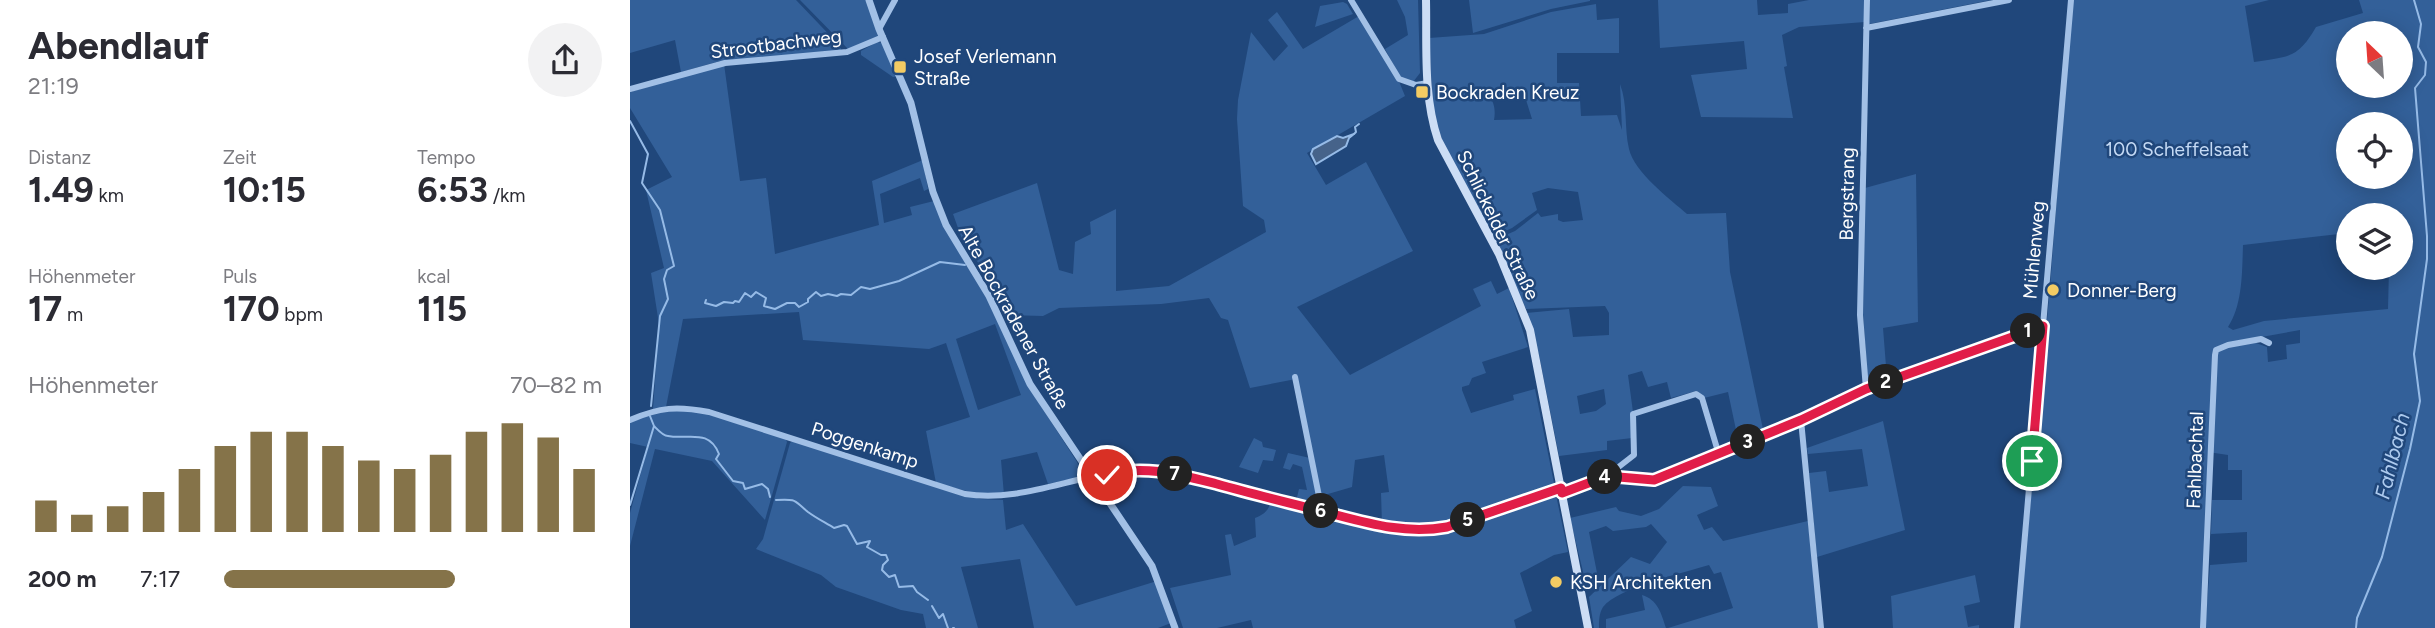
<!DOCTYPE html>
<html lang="de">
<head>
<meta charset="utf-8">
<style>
	body { margin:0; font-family:Figtree,sans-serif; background:#f2f2f3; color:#2b2b33; height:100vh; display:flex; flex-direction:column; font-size:26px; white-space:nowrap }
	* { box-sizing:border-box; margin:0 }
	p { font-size:23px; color:#7c7c81 }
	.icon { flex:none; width:38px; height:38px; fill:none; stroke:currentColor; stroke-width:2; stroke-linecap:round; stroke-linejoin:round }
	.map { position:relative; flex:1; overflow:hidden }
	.side { display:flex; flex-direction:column; background:#fff; width:630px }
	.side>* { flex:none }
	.needle { width:46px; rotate:335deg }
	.controls { position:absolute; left:1706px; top:21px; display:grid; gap:14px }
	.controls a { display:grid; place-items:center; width:77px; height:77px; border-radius:50%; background:#fff; box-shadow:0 4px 18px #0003; font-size:35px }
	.pin { position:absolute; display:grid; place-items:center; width:60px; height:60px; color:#fff; margin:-30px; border:4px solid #fff; border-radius:50%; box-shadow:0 2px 7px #0007 }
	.km { position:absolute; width:35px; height:35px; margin:-18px; border-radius:50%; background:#222; color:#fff; font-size:19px; line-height:35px; text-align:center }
	.round { display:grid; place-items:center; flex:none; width:74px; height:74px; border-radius:37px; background:#f2f2f3 }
	.overview { display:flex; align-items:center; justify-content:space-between; height:119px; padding:0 28px }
	h1 { font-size:38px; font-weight:700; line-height:52px }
	.metrics { display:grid; grid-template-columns:repeat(3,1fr); gap:10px; height:119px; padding:7px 28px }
	.metrics div { display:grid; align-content:center }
	.metrics b { font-size:35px; font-weight:700 }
	.metrics small { font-size:19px; font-weight:400 }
	.metrics p { font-size:19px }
	.chart { height:196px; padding:14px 28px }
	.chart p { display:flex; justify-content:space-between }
	.chart svg { width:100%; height:126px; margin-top:7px; stroke:#857349; stroke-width:6 }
	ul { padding:0 28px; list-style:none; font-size:23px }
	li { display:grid; grid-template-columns:112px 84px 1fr; align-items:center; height:52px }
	li i { height:18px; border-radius:9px; background:#857349 }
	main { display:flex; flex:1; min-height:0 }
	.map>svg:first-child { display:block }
	.green { fill:#336099; fill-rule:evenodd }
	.water { fill:#46638a; stroke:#96bbe7; stroke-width:2 }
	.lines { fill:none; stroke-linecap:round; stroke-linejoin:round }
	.stream { stroke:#96bbe7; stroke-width:2 }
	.minor { stroke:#a2c0e6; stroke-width:6 }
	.tertiary { stroke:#a2c0e6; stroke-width:7 }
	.secondary { stroke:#ccddf5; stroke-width:8 }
	.route-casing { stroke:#fff; stroke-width:14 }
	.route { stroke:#e11d48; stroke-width:9 }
	.poi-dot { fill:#f3cb63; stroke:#20477b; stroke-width:2.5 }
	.labels { text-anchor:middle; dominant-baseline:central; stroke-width:5; stroke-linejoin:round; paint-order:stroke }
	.street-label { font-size:19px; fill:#fff; stroke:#20477b }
	.poi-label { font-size:19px; fill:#fff; stroke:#20477b; text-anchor:start }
	.park-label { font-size:19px; fill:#c5daf5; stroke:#20477b }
	.water-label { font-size:21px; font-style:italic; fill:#adcaee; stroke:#20477b }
</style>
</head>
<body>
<main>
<section class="side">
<div class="overview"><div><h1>Abendlauf</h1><p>21:19</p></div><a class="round"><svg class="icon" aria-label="share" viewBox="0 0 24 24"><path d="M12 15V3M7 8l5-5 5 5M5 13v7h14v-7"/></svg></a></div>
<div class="metrics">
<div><p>Distanz</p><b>1.49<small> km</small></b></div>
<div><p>Zeit</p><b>10:15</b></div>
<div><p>Tempo</p><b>6:53<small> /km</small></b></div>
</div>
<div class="metrics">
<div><p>Höhenmeter</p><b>17<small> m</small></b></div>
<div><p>Puls</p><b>170<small> bpm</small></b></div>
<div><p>kcal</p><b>115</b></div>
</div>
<div class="chart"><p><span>Höhenmeter</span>70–82 m</p>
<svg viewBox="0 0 160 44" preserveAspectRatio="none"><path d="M5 44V33M15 44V38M25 44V35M35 44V30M45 44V22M55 44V14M65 44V9M75 44V9M85 44V14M95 44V19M105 44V22M115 44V17M125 44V9M135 44V6M145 44V11M155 44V22"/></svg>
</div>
<ul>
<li><b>200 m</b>7:17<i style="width:61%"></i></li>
</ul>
</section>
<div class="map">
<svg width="1805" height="628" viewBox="0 0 1805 628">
	<rect width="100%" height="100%" fill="#20477b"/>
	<path class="green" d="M0,0H166L211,47V51L90,61L51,72L45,40L0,53Z
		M170,0H236L250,36L218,49Z
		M767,0H788L790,73L783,82L770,77L755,49L778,35L775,17Z
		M839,0H960V1L921,9L843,33Z
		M1028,0H1127L1128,15L1158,13V4L1179,0H1235V22L1169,27L1152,35L1157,66L1154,67L1163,118L1071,117L1061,75L1117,69L1114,41L1030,48Z
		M1240,0H1361L1239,24Z
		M1442,0H1639L1615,6L1624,62C1658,56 1667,60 1686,27L1733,13L1729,0H1805V628H1575L1580,565L1617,562V532L1581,534L1582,500H1612V470H1598V455L1578,452L1572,628H1389L1420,287ZM1718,33H1771V86H1718ZM1718,124H1771V177H1718ZM1718,215H1771V268H1759L1758,309L1634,321L1603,330L1598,327C1613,304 1612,271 1613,245L1718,233ZM1670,330V343L1656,345L1657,359L1638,362L1637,347L1626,343V338Z
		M713,2L717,4L723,14L685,27L690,6Z
		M966,4L967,20L989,18V53H927V83H949L951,116L987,115L992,130L990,84C998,105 994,128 999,149C1004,172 1040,199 1057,214L1096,213L1100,272L1134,434L1109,444L1098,392L1074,398L1066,391L1041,398L1037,382L1018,387L1012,371L998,375L1003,412L1002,438L977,441V450L929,456L909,355L896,313L939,309L943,337L979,335V313L975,306L896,309L864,240L885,231L908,213L911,217L928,214V220L933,222L953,220L948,192L918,188L902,193L907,210L882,228L862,237L810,140L803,112L799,38L854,34L921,12ZM889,87H892L902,119L864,120C866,109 864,98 854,92V89L871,97L886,92ZM974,389L976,404L966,411L950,414L947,396Z
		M647,12L673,49L729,16L768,79L775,96L677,153L696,185L736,162L783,251L667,307L720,375L851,306L843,289L861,281L867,294L879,288L898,347L852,362L856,373L842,378L839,385L832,387V390L841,413L884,400L883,395L905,389L925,488L818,526L799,529L752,524L751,493L759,492L754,455L725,460L722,487L698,494L692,499L666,379L620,388L598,320L591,318L579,298L531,304L429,308L413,316L380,315L376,304L332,239L323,214L407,183L429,270L443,274L445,242L461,234L460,222L486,209V291L539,286L636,232L634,220L613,206L607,119L608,100L621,32L644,61L658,46L638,20Z
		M247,42L253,43L268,76L263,77L231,55V51Z
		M94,64L110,181L136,178L145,254L249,225L242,181L293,160L298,189L294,191L290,178L250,194L254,223L282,215L280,207L304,201L358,296L398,386L456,476L418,484L407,452L371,460L374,495H351L306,483L296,431L340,417L316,343L299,349L173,340L169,312L53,319L36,407L23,409L29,324L21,273L34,268L16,190L42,177L0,108V92ZM365,324L391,395L348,410L326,339Z
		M1286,174L1288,322L1253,328L1257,379L1238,385L1233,313L1235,188Z
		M49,408L79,414L155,437L157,442L135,520L82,461L25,449L0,546V513L18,447L0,443V422L22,412Z
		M1253,421L1275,530L1187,557L1179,473L1196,471L1199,492L1238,486L1232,449L1178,454L1177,448Z
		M624,438L632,442L633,447L646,450L643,461L633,460L628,473L609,467Z
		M164,440L350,499L373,500L376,530L393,524L446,606L527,581L541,623L528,628H404L390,559L331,567L348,628H296L293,614L271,610L206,587L191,575L126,549L133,539L160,443Z
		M658,453L680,458L690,506L688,511C720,521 755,536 789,534C830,530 872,510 910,497L911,499L926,495L938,552L924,555L890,573L902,611L884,620L886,628H623L621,620L587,628H553L540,588L601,575L595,535L601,534L604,546L626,537L625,518C635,514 639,510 641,500L665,506L669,489L677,490L672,467L663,464L660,470L653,468Z
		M1053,486L1081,487L1088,506L1067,515L1074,530L1082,527L1093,541L1178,521L1189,628H1038L1103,608L1091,572L1084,574L1079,565C1053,573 989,587 973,607C969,614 969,620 969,628H964L959,597L1001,557L1020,564L1037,542L1021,524L1016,527L983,531L976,526L959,532L968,578L956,584L940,518L986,507L989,511L1011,516L1029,509Z
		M1345,575L1350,602L1334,606L1338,627L1349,625V628H1263L1261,596Z
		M1012,595C1028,600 1031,613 1036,628H976V619L1015,610Z"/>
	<path class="water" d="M724,134L719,138L716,146L686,164L681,154L683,149L707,136L713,138Z"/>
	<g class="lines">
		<path class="stream" d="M0,121L18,154L12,183L30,210L44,266L37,270L34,279L38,299L30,316L21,406
			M724,134L726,132L725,127L729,124
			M76,300L75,303L86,306L94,302L103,303L105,301L109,302L115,293L121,297L126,292L136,298L134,306L145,309L157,303H165L169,307L178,302V299L186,292L191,296L198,294L207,296L211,294L221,295L231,287L240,289L269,281L310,262L335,265
			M24,426C27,429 33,436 38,436C58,440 79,428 89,454L86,459L103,481L113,483L115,489L132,484L138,489L140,497
			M146,500C168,499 163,500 178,512C186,518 196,523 204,528L214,525L217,526L227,544L240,541L237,547L251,555H256L258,560L253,565L252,570L259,577L265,575L269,587L283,586L287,592L298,600
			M0,505L24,426L20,416
			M302,606L309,618L313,614L318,628
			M323,628H324
			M1726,628L1727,618L1752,557L1780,449L1790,401L1784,354L1797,259V236L1785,88L1795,75L1796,62L1788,47L1791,24L1784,0"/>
		<path class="minor" d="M721,0L769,79L786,85L798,83
			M1236,28L1379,0
			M249,29L265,0
			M0,89L95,63L217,52L253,37
			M665,377L692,511C734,523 773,535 817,528L931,488
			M1236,389L1413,326
			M0,420C30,407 47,406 79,412L335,494C378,501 419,486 461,477
			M1171,420L1191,628
			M977,476L1004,455L1003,414L1066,394L1072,398L1089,455
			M464,480L490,471L515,469L559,477L692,511
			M932,493L977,476L1024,480L1171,420L1236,389L1230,315L1237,0
			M1387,628L1441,0
			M1573,628L1585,355L1586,350L1598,345L1631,339L1639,343"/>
		<path class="tertiary" d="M239,0L249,29L281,103L303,192L316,225L359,296L400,384L522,566L545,628"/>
		<path class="secondary" d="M796,0C797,46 793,96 808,140L869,254L900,330L958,628"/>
	</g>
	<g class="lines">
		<g class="route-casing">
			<path id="route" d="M477,475C513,464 551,475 587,484C622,494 656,502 691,511C734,522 773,535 817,527L931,488L932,493L977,476L1024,480L1171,420L1236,389L1413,326L1402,461"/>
		</g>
		<use href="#route" class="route"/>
	</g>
	<g class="poi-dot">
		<rect x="263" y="60" width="14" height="14" rx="3.5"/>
		<rect x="785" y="85" width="14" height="14" rx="3.5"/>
		<circle cx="1423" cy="290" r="7"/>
		<circle cx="926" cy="582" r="7"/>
	</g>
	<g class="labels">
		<g class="street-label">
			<text transform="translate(146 44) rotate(-7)">Strootbachweg</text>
			<text transform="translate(1217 194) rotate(-89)">Bergstrang</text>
			<text transform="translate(868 225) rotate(64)">Schlickelder Straße</text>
			<text transform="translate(1404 250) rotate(-85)">Mühlenweg</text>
			<text transform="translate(384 317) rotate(61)">Alte Bockradener Straße</text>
			<text transform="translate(235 445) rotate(18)">Poggenkamp</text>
			<text transform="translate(1565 460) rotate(-88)">Fahlbachtal</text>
		</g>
		<g class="poi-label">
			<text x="284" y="56">Josef Verlemann<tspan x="284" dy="22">Straße</tspan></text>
			<text x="806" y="92">Bockraden Kreuz</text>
			<text x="1437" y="290">Donner-Berg</text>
			<text x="940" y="582">KSH Architekten</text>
		</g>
		<g class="park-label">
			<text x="1547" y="149">100 Scheffelsaat</text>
		</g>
		<g class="water-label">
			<text transform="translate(1762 456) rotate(-76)">Fahlbach</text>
		</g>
	</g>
</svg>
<div class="controls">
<a><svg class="needle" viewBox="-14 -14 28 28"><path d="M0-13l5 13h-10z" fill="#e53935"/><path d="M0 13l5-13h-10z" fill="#7c7c81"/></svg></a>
<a><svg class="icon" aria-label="locate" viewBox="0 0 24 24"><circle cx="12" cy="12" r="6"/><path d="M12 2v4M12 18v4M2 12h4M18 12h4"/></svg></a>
<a><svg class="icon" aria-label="layers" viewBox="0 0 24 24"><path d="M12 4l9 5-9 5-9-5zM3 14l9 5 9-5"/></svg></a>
</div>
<div class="pin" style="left:1402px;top:461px;background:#1e9e55"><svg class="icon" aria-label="arrive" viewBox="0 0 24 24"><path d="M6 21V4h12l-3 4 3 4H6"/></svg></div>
<div class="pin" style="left:477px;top:475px;background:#d93025"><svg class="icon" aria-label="check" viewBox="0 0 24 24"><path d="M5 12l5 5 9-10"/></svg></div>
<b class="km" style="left:1398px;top:331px">1</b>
<b class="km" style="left:1256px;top:382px">2</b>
<b class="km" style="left:1118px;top:442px">3</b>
<b class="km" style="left:975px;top:477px">4</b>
<b class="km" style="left:838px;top:520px">5</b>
<b class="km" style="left:691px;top:511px">6</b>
<b class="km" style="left:545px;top:474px">7</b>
</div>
</main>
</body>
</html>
